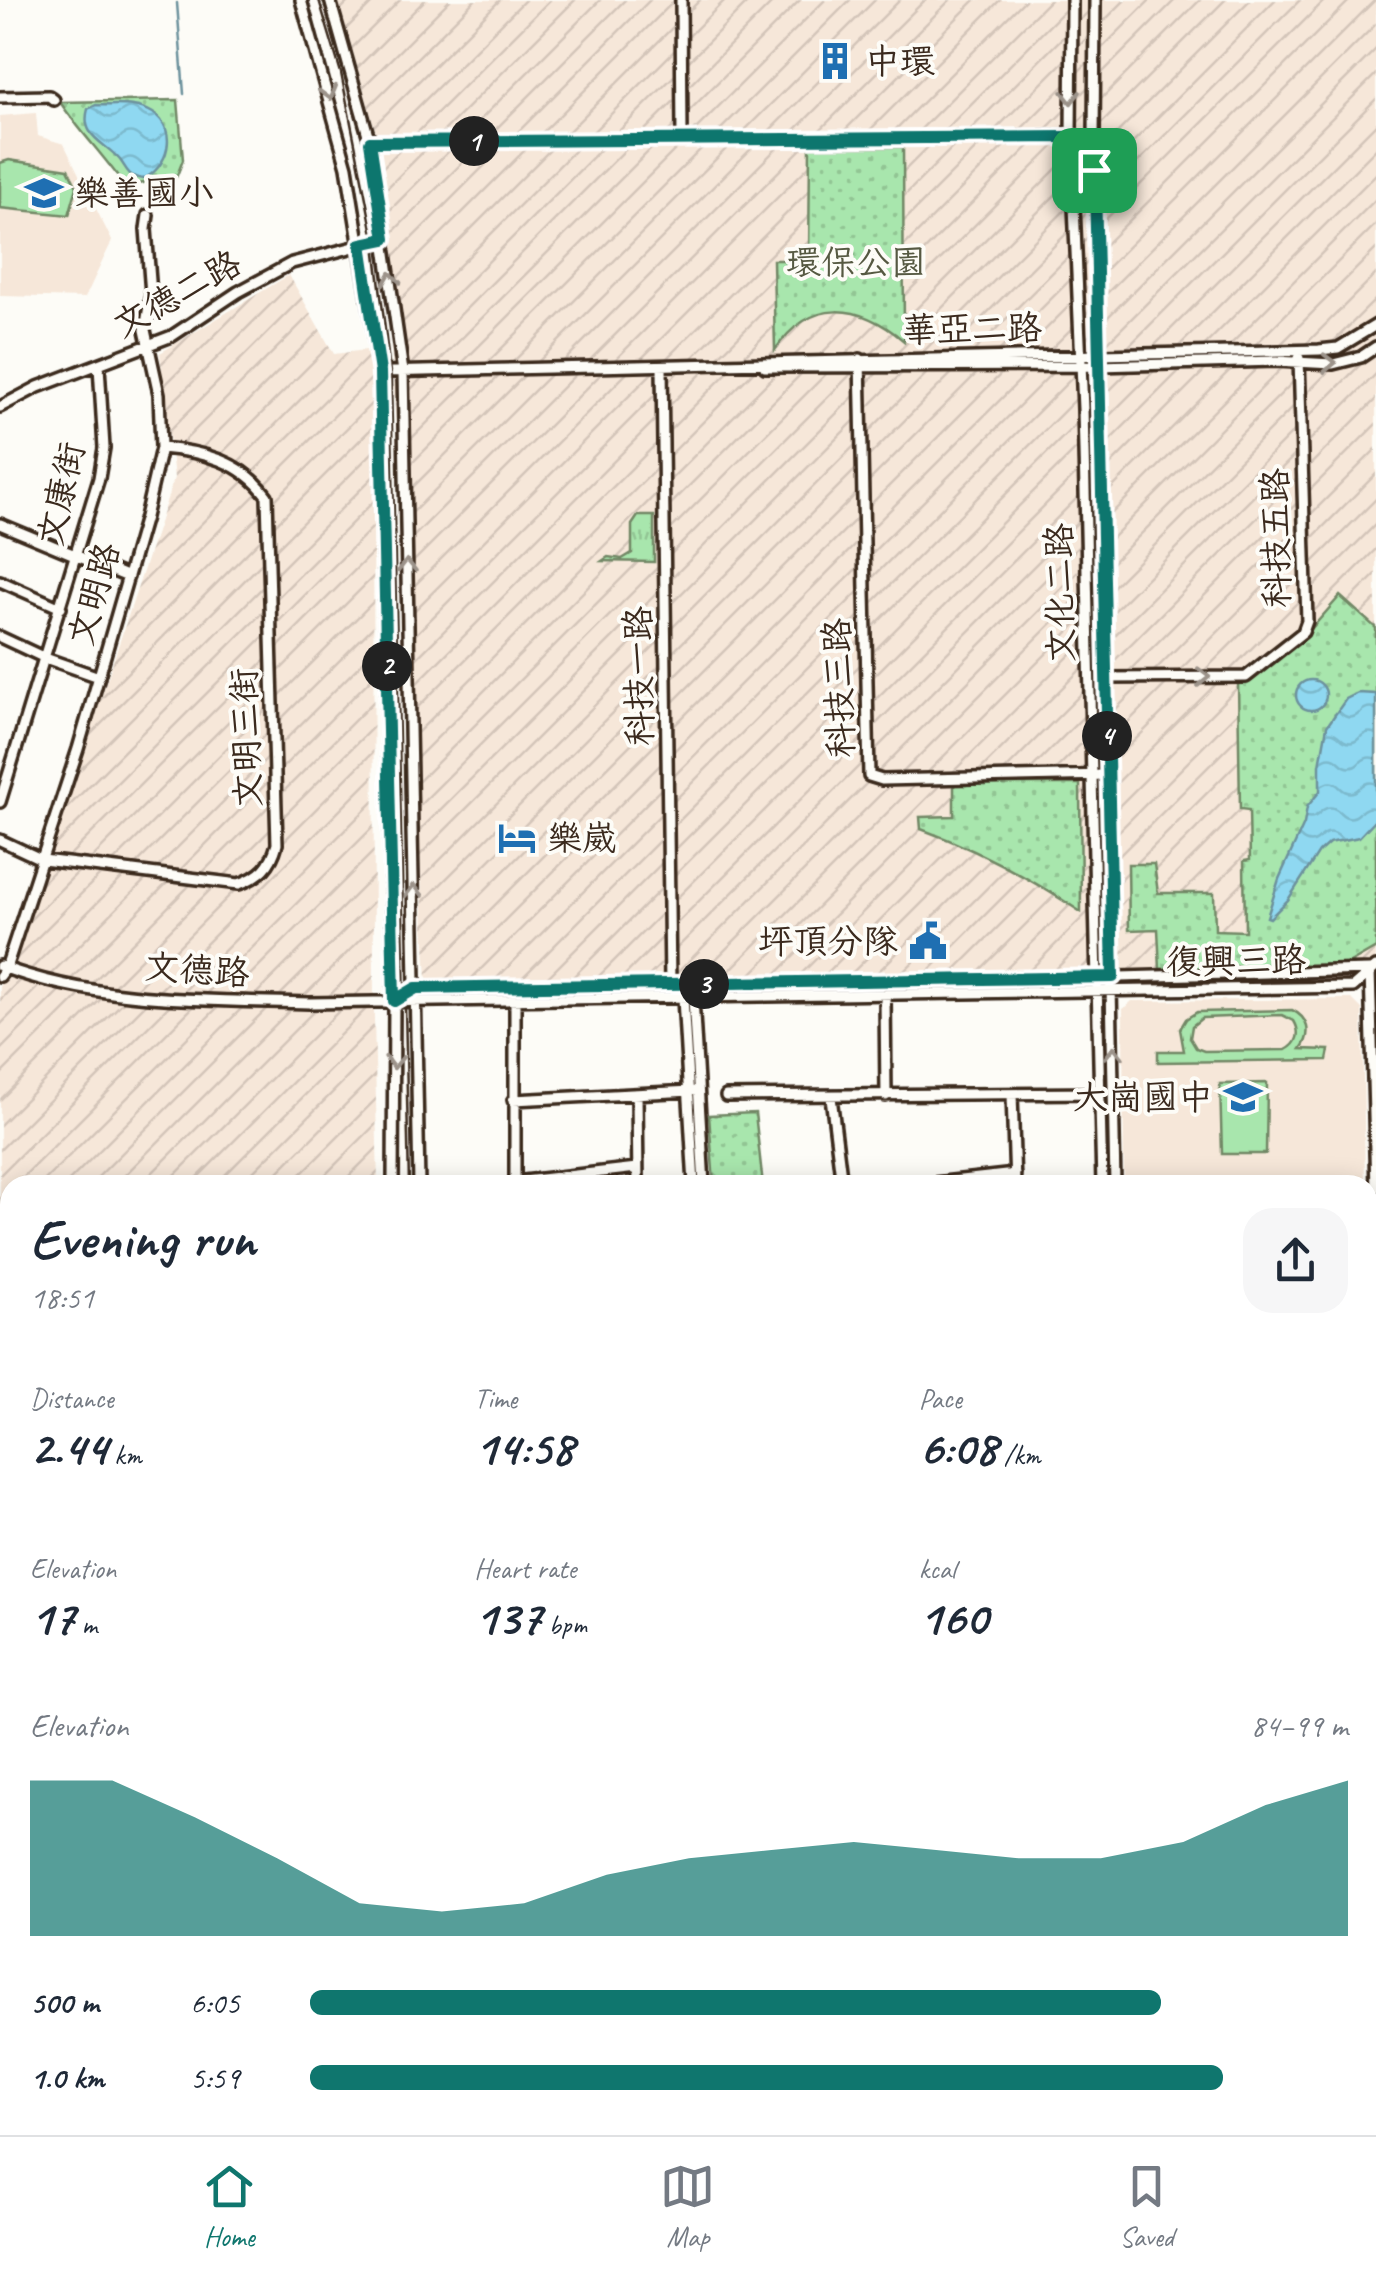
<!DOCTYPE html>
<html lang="en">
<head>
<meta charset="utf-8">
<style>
	body { margin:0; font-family:Caveat,"LXGW WenKai TC",sans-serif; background:#f6f6f7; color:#1f2937; height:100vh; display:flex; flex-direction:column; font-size:38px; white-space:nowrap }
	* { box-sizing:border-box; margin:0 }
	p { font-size:32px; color:#747a83 }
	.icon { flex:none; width:55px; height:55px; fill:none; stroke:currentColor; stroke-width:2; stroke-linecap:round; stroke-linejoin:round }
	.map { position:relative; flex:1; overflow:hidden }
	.drawer { position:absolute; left:0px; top:1175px; width:1378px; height:960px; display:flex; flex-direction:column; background:#fff; border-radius:30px 30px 0 0; box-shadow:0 5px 25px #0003 }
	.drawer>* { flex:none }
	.pin { position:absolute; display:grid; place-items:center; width:85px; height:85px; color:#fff; margin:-42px; border-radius:20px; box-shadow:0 5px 15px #0006 }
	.km { position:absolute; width:50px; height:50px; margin:-25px; border-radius:50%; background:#222; color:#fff; font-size:28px; line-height:50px; text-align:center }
	.round { display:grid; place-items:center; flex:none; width:105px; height:105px; border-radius:30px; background:#f6f6f7 }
	.summary { display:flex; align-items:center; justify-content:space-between; height:170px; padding:0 30px }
	h1 { font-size:55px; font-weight:700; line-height:75px }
	.figures { display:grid; grid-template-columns:repeat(3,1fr); gap:15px; height:170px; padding:10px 30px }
	.figures div { display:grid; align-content:center }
	.figures b { font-size:50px; font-weight:700 }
	.figures small { font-size:28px; font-weight:400 }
	.figures p { font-size:28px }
	.chart { height:280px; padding:20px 30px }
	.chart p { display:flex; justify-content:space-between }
	.chart svg { width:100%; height:180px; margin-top:10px; fill:#0f766e; opacity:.7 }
	ul { padding:0 30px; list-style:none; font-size:32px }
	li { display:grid; grid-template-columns:160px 120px 1fr; align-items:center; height:75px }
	li i { height:25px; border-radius:12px; background:#0f766e }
	.tab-bar { display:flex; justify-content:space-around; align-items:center; height:140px; border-top:2px solid #e0e1e3; background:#fff; font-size:28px; color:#747a83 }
	.tab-bar a { display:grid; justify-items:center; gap:5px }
	.tab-bar .selected { color:#0f766e }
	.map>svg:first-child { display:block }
	.built { fill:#f6e7d9 }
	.industrial { fill:url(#industrial-furrows) }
	.grass { fill:url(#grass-tufts); stroke:#728866; stroke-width:2.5 }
	.park { fill:url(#park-dots); stroke:#728866; stroke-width:2.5 }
	.pitch { fill:#a8e6ad; stroke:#728866; stroke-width:2.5; fill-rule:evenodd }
	.water { fill:url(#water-waves); stroke:#6d929d; stroke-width:2.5 }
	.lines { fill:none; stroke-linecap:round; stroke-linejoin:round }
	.stream { stroke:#6d929d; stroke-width:2.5 }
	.minor-casing { stroke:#3b2a1e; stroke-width:16 }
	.minor { stroke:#fdfcf7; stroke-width:9 }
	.rail { stroke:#3b2a1e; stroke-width:2.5 }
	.oneway { stroke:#9c938a }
	.route-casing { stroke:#fff; stroke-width:20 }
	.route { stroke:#0f766e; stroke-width:12 }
	.labels { text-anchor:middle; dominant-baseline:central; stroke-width:8; stroke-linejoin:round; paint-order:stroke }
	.poi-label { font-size:35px; fill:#3b2a1e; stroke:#fdfcf7; text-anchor:start }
	.park-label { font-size:35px; fill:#565942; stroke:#fdfcf7 }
	.street-label { font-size:35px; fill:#3b2a1e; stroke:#fdfcf7 }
</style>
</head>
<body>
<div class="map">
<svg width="1376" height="2135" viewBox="0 0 1376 2135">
	<defs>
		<pattern id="industrial-furrows" width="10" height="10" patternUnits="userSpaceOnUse" patternTransform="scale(2.5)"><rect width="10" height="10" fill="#f6e7d9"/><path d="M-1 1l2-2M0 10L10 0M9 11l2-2" fill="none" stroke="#d4c6ba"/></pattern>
		<pattern id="grass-tufts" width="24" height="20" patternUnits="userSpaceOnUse" patternTransform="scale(2.5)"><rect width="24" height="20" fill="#a8e6ad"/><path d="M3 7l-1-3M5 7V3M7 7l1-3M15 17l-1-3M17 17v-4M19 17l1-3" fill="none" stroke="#92c594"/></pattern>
		<pattern id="park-dots" width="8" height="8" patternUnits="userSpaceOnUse" patternTransform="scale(2.5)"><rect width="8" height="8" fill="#a8e6ad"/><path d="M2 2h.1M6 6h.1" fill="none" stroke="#92c594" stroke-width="1.8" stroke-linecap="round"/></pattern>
		<pattern id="water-waves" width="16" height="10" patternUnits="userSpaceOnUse" patternTransform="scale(2.5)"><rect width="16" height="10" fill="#8fd8f1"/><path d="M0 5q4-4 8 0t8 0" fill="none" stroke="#7cbace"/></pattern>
	</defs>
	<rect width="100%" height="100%" fill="#fdfcf7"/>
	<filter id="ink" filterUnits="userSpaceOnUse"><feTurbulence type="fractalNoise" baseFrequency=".01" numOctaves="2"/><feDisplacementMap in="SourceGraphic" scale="20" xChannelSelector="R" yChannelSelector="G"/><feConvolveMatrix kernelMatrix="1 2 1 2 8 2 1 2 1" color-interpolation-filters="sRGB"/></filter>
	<g filter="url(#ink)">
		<path class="built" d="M36,113L38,136L64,144L112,241L85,298L0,296V116Z
			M1352,999L1362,1009L1365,1185H1124L1123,1009L1132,1001Z"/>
		<path class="industrial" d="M338,0H1376V985L1257,988L1132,985L885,995L428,997L380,147Z
			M289,275L334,354L366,350L373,391L374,1018L378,1185H10V2125H99L96,2135H0V979L7,981L174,478L160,353Z
			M132,2125H320V2135H167Z"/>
		<path class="grass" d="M638,516H654V562L602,561L608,557L622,559L632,553V525Z"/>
		<path class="park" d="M178,100L183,160L176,178L125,186C105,157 80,132 60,102Z
			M810,147H903L904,341C859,303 811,297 775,350L773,260H809Z
			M1340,596L1376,628V948L1343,967L1160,969L1158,929L1129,930L1128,864H1154L1158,893H1214L1215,930L1245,931L1244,861L1250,860L1249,810L1240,809L1238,682L1248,681L1304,637Z
			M954,784H1080L1081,912C1030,878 979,850 921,829L920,817L954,816Z
			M755,1113L763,1185H714L709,1115Z"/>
		<path class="pitch" d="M9,160L68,169L77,187L69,215L0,208V163Z
			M1292,1010C1309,1018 1312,1034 1301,1049L1329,1050L1327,1060L1158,1062V1051H1184L1180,1029L1186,1019L1197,1012ZM1282,1015L1294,1021C1301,1033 1298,1044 1286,1050L1204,1051L1196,1048L1190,1038L1192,1026L1202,1018Z
			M1267,1083L1266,1154H1222L1220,1084Z"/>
		<path class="water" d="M96,105C114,106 137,102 153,113C179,130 168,168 143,179C128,177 128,171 120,160C105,142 80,137 88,109Z
			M1296 695a15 15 0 1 1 30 0a15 15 0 1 1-30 0Z
			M1358,693L1376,694V819L1359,837L1329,843L1319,852L1288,900L1270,918L1267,917L1279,879L1304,824L1307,807L1320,791V765L1327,726L1346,699Z"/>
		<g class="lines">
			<path class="stream" d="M177,3L184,94"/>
			<g class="minor-casing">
				<path id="minor" d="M301,0L347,167L380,372L394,1001L393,1185
					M330,0L370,142L403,372L419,1185
					M681,0L682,139
					M1072,0L1071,138L1083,409L1102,1185
					M1095,0L1094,141L1115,1185
					M0,97L49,96L54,100
					M370,142L1058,137L1094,141
					M860,359L869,776L882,780L1107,775
					M662,367L670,984
					M765,367L1099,366L1276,361L1333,364L1361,357L1376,347
					M380,372L1319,350L1338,348L1376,325
					M0,407L38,387L172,336L238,292L292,263L385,239
					M0,524L128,577
					M0,581L61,608
					M0,637L45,658L99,677
					M1106,678L1246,677L1303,632L1307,621L1299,358
					M0,802L99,478L104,448L99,366
					M0,840L43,860L239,884C261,876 271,866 277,844L267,496C242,461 201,451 161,448
					M0,966C97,1003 207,1000 309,1003L1353,987L1376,967
					M1370,970L1376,1188
					M0,976L6,968L78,749L145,517L161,448L159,394L145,330L151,294L146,229L148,215
					M670,984L683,998L694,1185
					M885,995L886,1096
					M690,996L693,998L704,1185
					M396,1000L416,988L1083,978L1370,970
					M637,1094L638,1185
					M1012,1094L1015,1185
					M726,1096L1101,1093
					M831,1097L842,1185
					M513,1100L692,1091
					M515,1182L637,1168
					M515,1185V1002
					M916,1185L1015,1174
					M1368,1257H1376
					M1368,1804H1376
					M0,2088L10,2092
					M91,2125L120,2135
					M739,2125L829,2135
					M383,2135L384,2125
					M409,2135L410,2125
					M662,2135V2125
					M671,2135V2125
					M912,2135L913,2125
					M996,2135L998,2125
					M1093,2135L1094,2125
					M1107,2135L1108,2125
					M1238,2135V2125
					M1372,2135L1376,1982"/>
			</g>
			<use href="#minor" class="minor"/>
			<path class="rail" d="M319,0L341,73L375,244L391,381L409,1185
				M402,2135L403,2125"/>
		</g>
		<defs><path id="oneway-chevron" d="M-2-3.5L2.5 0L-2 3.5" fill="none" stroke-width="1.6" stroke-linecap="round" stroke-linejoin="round" transform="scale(2.5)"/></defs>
		<g class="oneway">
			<use href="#oneway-chevron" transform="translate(329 93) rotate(74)"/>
			<use href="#oneway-chevron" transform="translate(1071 97) rotate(90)"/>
			<use href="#oneway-chevron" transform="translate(391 279) rotate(-98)"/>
			<use href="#oneway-chevron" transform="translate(1329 363) rotate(-1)"/>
			<use href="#oneway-chevron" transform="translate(407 566) rotate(-91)"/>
			<use href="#oneway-chevron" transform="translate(1203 677)"/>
			<use href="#oneway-chevron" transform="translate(414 891) rotate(-91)"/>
			<use href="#oneway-chevron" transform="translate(1114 1053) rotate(-90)"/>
			<use href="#oneway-chevron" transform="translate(394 1062) rotate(91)"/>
		</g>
	</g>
	<g class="lines" filter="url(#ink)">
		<g class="route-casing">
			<path id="route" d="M1066,137L1094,141L1113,977L416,988L394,1001L380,372L361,244L385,239L370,142Z"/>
		</g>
		<use href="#route" class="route"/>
	</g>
	<defs>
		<g id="building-bare" transform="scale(3)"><path d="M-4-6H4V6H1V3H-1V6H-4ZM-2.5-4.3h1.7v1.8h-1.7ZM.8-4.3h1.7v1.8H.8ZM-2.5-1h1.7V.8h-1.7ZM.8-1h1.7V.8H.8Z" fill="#1f6fb2" stroke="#fdfcf7" stroke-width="2.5" paint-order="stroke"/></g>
		<g id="school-bare" transform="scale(3)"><path d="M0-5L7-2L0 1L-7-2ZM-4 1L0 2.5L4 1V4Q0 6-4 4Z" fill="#1f6fb2" stroke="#fdfcf7" stroke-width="2.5" paint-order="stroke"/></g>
		<g id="hotel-bare" transform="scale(3)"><path d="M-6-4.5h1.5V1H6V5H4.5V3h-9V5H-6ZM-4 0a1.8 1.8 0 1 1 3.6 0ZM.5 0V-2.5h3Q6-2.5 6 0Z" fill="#1f6fb2" stroke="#fdfcf7" stroke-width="2.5" paint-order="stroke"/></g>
		<g id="civic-bare" transform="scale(3)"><path d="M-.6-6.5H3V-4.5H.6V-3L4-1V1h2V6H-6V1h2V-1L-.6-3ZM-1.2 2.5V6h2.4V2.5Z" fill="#1f6fb2" stroke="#fdfcf7" stroke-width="2.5" paint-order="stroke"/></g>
	</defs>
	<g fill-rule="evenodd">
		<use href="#building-bare" x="835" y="61"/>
		<use href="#school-bare" x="44" y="193"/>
		<use href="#hotel-bare" x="517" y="838"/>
		<use href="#civic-bare" x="928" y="941"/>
		<use href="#school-bare" x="1243" y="1097"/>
	</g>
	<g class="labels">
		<g class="poi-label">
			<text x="865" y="61">中環</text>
			<text x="74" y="193">樂善國小</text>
			<text x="547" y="838">樂崴</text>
			<text x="898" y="941" text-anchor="end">坪頂分隊</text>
			<text x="1213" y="1097" text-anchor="end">大崗國中</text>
		</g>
		<g class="park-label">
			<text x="856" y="262">環保公園</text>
		</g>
		<g class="street-label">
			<text transform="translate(177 294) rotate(-29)">文德二路</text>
			<text transform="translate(972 329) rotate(-1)">華亞二路</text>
			<text transform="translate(61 494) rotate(-77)">文康街</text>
			<text transform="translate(1276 538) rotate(-91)">科技五路</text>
			<text transform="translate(1060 593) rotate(-91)">文化二路</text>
			<text transform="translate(94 594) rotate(-74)">文明路</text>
			<text transform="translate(639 676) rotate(-91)">科技一路</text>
			<text transform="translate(839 688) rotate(-92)">科技三路</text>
			<text transform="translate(246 738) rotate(-92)">文明三街</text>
			<text transform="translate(1236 961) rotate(-1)">復興三路</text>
			<text transform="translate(197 970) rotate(4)">文德路</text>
		</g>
	</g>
</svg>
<div class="pin" style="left:1094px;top:170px;background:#1e9e55"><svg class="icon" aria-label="arrive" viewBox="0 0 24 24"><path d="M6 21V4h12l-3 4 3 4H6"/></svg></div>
<b class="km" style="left:474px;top:141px">1</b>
<b class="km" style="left:387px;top:666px">2</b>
<b class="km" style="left:704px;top:984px">3</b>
<b class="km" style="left:1107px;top:736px">4</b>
<section class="drawer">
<div class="summary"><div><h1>Evening run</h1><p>18:51</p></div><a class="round"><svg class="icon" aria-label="share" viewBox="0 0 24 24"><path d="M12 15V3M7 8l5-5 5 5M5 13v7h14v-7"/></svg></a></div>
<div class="figures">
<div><p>Distance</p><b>2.44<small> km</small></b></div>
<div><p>Time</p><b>14:58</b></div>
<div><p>Pace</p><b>6:08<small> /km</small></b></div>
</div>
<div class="figures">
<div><p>Elevation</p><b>17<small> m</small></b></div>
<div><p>Heart rate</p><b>137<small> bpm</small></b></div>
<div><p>kcal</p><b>160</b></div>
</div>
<div class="chart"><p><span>Elevation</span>84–99 m</p>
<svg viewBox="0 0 160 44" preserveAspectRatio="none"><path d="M0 44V6L10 6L20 15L30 25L40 36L50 38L60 36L70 29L80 25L90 23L100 21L110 23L120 25L130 25L140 21L150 12L160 6V44z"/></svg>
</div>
<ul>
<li><b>500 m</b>6:05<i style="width:82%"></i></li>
<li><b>1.0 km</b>5:59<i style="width:88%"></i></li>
</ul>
</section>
</div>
<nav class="tab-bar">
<a class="selected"><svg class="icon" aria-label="home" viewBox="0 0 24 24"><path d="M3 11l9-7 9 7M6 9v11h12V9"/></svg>Home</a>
<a><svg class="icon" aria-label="map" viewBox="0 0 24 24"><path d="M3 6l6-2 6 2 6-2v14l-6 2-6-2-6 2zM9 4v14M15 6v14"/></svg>Map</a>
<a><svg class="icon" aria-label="saved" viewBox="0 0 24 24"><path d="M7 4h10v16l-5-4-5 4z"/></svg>Saved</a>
</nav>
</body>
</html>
